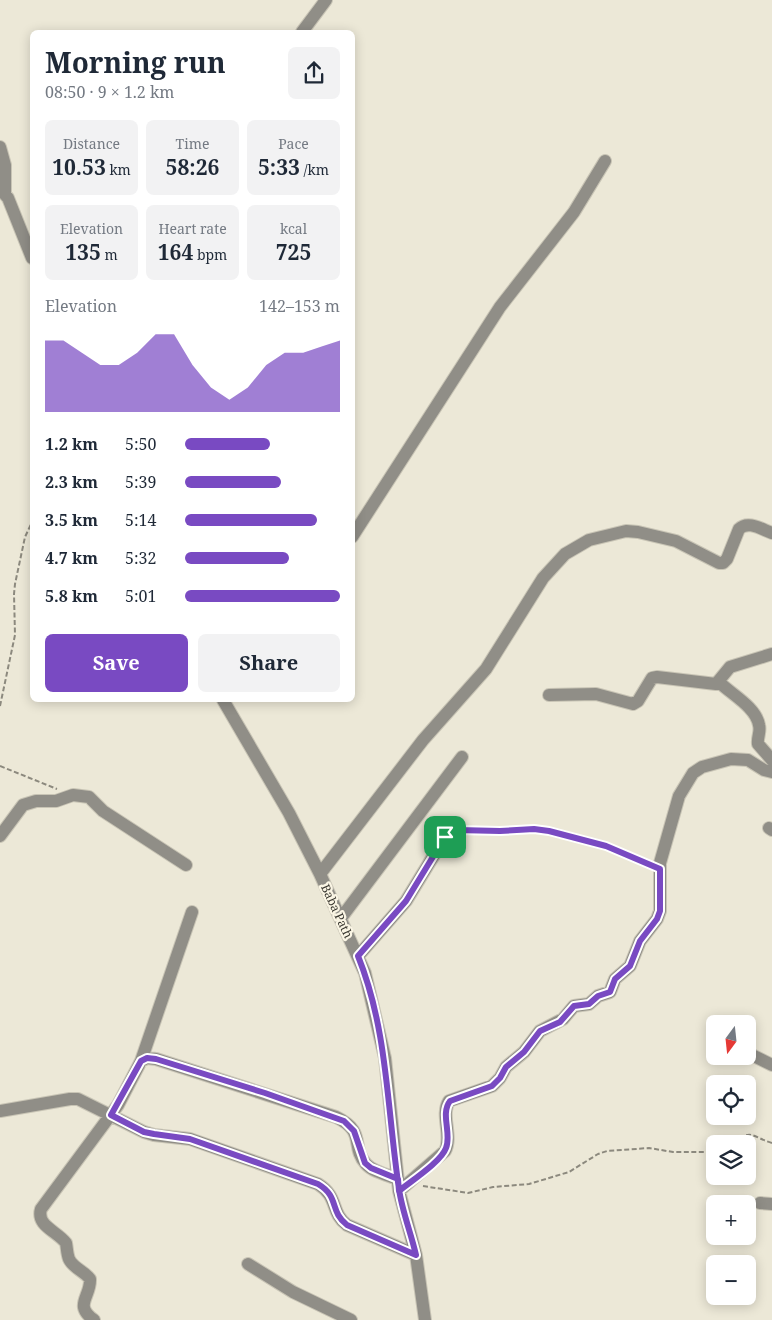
<!DOCTYPE html>
<html lang="en">
<head>
<meta charset="utf-8">
<style>
	body { margin:0; font-family:"Noto Serif",serif; background:#f2f2f3; color:#1f2937; height:100vh; display:flex; flex-direction:column; font-size:19px; white-space:nowrap }
	* { box-sizing:border-box; margin:0 }
	p { font-size:16px; color:#747a83 }
	.icon { flex:none; width:28px; height:28px; fill:none; stroke:currentColor; stroke-width:2; stroke-linecap:round; stroke-linejoin:round }
	.map { position:relative; flex:1; overflow:hidden }
	.sheet { position:absolute; left:30px; top:30px; width:325px; height:672px; display:flex; flex-direction:column; background:#fff; border-radius:8px; box-shadow:0 2px 12px #0003 }
	.sheet>* { flex:none }
	.needle { width:32px; rotate:195deg }
	.buttons { position:absolute; left:706px; top:1015px; display:grid; gap:10px }
	.buttons a { display:grid; place-items:center; width:50px; height:50px; border-radius:8px; background:#fff; box-shadow:0 2px 12px #0003; font-size:25px }
	.pin { position:absolute; display:grid; place-items:center; width:42px; height:42px; color:#fff; margin:-21px; border-radius:10px; box-shadow:0 2px 8px #0006 }
	.round { display:grid; place-items:center; flex:none; width:52px; height:52px; border-radius:8px; background:#f2f2f3 }
	.head { display:flex; align-items:center; justify-content:space-between; height:85px; padding:0 15px }
	h1 { font-size:28px; font-weight:700; line-height:38px }
	.figures { display:grid; grid-template-columns:repeat(3,1fr); gap:8px; height:85px; padding:5px 15px }
	.figures div { display:grid; align-content:center; border-radius:8px; background:#f2f2f3; text-align:center }
	.figures b { font-size:21px; font-weight:700 }
	.figures small { font-size:14px; font-weight:400 }
	.figures p { font-size:14px }
	.chart { height:140px; padding:10px 15px }
	.chart p { display:flex; justify-content:space-between }
	.chart svg { width:100%; height:90px; margin-top:5px; fill:#794ac2; opacity:.7 }
	.primary-button { display:flex; gap:10px; margin-top:auto; padding:10px 15px }
	.primary-button a { flex:1; height:58px; border-radius:8px; background:#794ac2; color:#fff; font-size:20px; font-weight:700; line-height:58px; text-align:center }
	.primary-button a+a { background:#f2f2f3; color:#1f2937 }
	ul { padding:0 15px; list-style:none; font-size:16px }
	li { display:grid; grid-template-columns:80px 60px 1fr; align-items:center; height:38px }
	li i { height:12px; border-radius:6px; background:#794ac2 }
	.map>svg:first-child { display:block }
	.lines { fill:none; stroke-linecap:round; stroke-linejoin:round }
	.minor-casing { stroke:#c8c4b5; stroke-width:14 }
	.path { stroke:#8c897e; stroke-width:2; stroke-dasharray:5 2.5; stroke-linecap:butt }
	.minor { stroke:#908e87; stroke-width:12 }
	.route-casing { stroke:#fff; stroke-width:10 }
	.route { stroke:#794ac2; stroke-width:6 }
	.labels { text-anchor:middle; dominant-baseline:central; stroke-width:4.5; stroke-linejoin:round; paint-order:stroke }
	.street-label { font-size:12px; fill:#38362f; stroke:#faf5e4 }
</style>
</head>
<body>
<div class="map">
<svg width="772" height="1320" viewBox="0 0 772 1320">
	<rect width="100%" height="100%" fill="#ece8d7"/>
	<g class="lines">
		<g class="minor-casing">
			<path id="minor" d="M302,32L326,0
				M0,147L5,165V193
				M0,189L8,198L32,258
				M352,537L500,307L574,212L605,161
				M719,682C731,694 756,707 759,725C761,732 757,737 758,744L772,760
				M549,695L596,694L633,704L638,701L652,678L657,677L716,684L730,667L772,654
				M223,700L289,813L320,874L365,973L385,1058L399,1191L416,1255L425,1320
				M769,828L772,830
				M0,836L23,805L36,801H56L73,795L89,797L103,811L186,865
				M320,874L423,740L486,669L543,578L565,554L589,540L626,531L638,532L676,541L719,563H723L727,559L739,529C748,520 761,529 772,533
				M341,918L462,757
				M358,956L406,901L445,837L457,830
				M713,1036L715,1037
				M748,1053L772,1065
				M141,1061L192,912
				M0,1111L70,1099H78L144,1132L154,1135L190,1139L318,1184C339,1197 330,1212 347,1225L416,1255
				M399,1191L445,1151C453,1136 440,1115 449,1101L492,1086L500,1078L506,1067L524,1052L540,1031L563,1019L574,1006L589,1004L598,996L610,992L615,979L630,966L640,941L657,919L660,911V863L679,796L693,773L702,767L731,759L748,760L764,770L772,772
				M760,1203L772,1204
				M248,1264L293,1292L351,1320
				M94,1320C73,1305 91,1297 90,1279C84,1271 73,1268 69,1259C67,1254 67,1248 66,1243C57,1231 36,1226 41,1209L118,1105L141,1061L147,1058L156,1059L336,1117C367,1132 350,1146 366,1164C373,1172 388,1175 398,1179"/>
		</g>
		<path class="path" d="M0,706L15,635L14,594L15,584L25,537L32,522
			M0,766L57,789
			M469,830C491,831 513,828 535,829C573,831 614,849 649,864
			M734,1144C750,1127 754,1138 772,1143
			M423,1186L468,1193L493,1187L529,1184L569,1172L598,1154L607,1151L649,1148L673,1152H710L715,1155"/>
		<use href="#minor" class="minor"/>
	</g>
	<g class="lines">
		<g class="route-casing">
			<path id="route" d="M445,837L406,901L358,956C388,1030 387,1110 399,1189C402,1211 411,1233 416,1255L347,1225C329,1211 340,1197 318,1184L190,1139L154,1134L144,1132L111,1115L141,1061L147,1058L156,1059L265,1093L344,1121L354,1131L365,1163L371,1168L398,1179L399,1191C411,1181 441,1162 446,1148C452,1134 440,1114 450,1101L492,1086L500,1078L506,1067L524,1052L540,1031L560,1022L574,1006L589,1004L598,996L610,992L615,979L630,966L640,941L657,919L660,911V869L606,846L549,831L534,829L500,831L457,830L445,837"/>
		</g>
		<use href="#route" class="route"/>
	</g>
	<g class="labels">
		<g class="street-label">
			<text transform="translate(337 911) rotate(65)">Baba Path</text>
		</g>
	</g>
</svg>
<div class="buttons">
<a><svg class="needle" viewBox="-14 -14 28 28"><path d="M0-13l5 13h-10z" fill="#e53935"/><path d="M0 13l5-13h-10z" fill="#747a83"/></svg></a>
<a><svg class="icon" aria-label="locate" viewBox="0 0 24 24"><circle cx="12" cy="12" r="6"/><path d="M12 2v4M12 18v4M2 12h4M18 12h4"/></svg></a>
<a><svg class="icon" aria-label="layers" viewBox="0 0 24 24"><path d="M12 4l9 5-9 5-9-5zM3 14l9 5 9-5"/></svg></a>
<a>+</a>
<a>−</a>
</div>
<div class="pin" style="left:445px;top:837px;background:#1e9e55"><svg class="icon" aria-label="arrive" viewBox="0 0 24 24"><path d="M6 21V4h12l-3 4 3 4H6"/></svg></div>
<section class="sheet">
<div class="head"><div><h1>Morning run</h1><p>08:50 · 9 × 1.2 km</p></div><a class="round"><svg class="icon" aria-label="share" viewBox="0 0 24 24"><path d="M12 15V3M7 8l5-5 5 5M5 13v7h14v-7"/></svg></a></div>
<div class="figures">
<div><p>Distance</p><b>10.53<small> km</small></b></div>
<div><p>Time</p><b>58:26</b></div>
<div><p>Pace</p><b>5:33<small> /km</small></b></div>
</div>
<div class="figures">
<div><p>Elevation</p><b>135<small> m</small></b></div>
<div><p>Heart rate</p><b>164<small> bpm</small></b></div>
<div><p>kcal</p><b>725</b></div>
</div>
<div class="chart"><p><span>Elevation</span>142–153 m</p>
<svg viewBox="0 0 160 44" preserveAspectRatio="none"><path d="M0 44V9L10 9L20 15L30 21L40 21L50 15L60 6L70 6L80 21L90 32L100 38L110 32L120 21L130 15L140 15L150 12L160 9V44z"/></svg>
</div>
<ul>
<li><b>1.2 km</b>5:50<i style="width:55%"></i></li>
<li><b>2.3 km</b>5:39<i style="width:62%"></i></li>
<li><b>3.5 km</b>5:14<i style="width:85%"></i></li>
<li><b>4.7 km</b>5:32<i style="width:67%"></i></li>
<li><b>5.8 km</b>5:01<i style="width:100%"></i></li>
</ul>
<div class="primary-button"><a>Save</a><a>Share</a></div>
</section>
</div>
</body>
</html>
